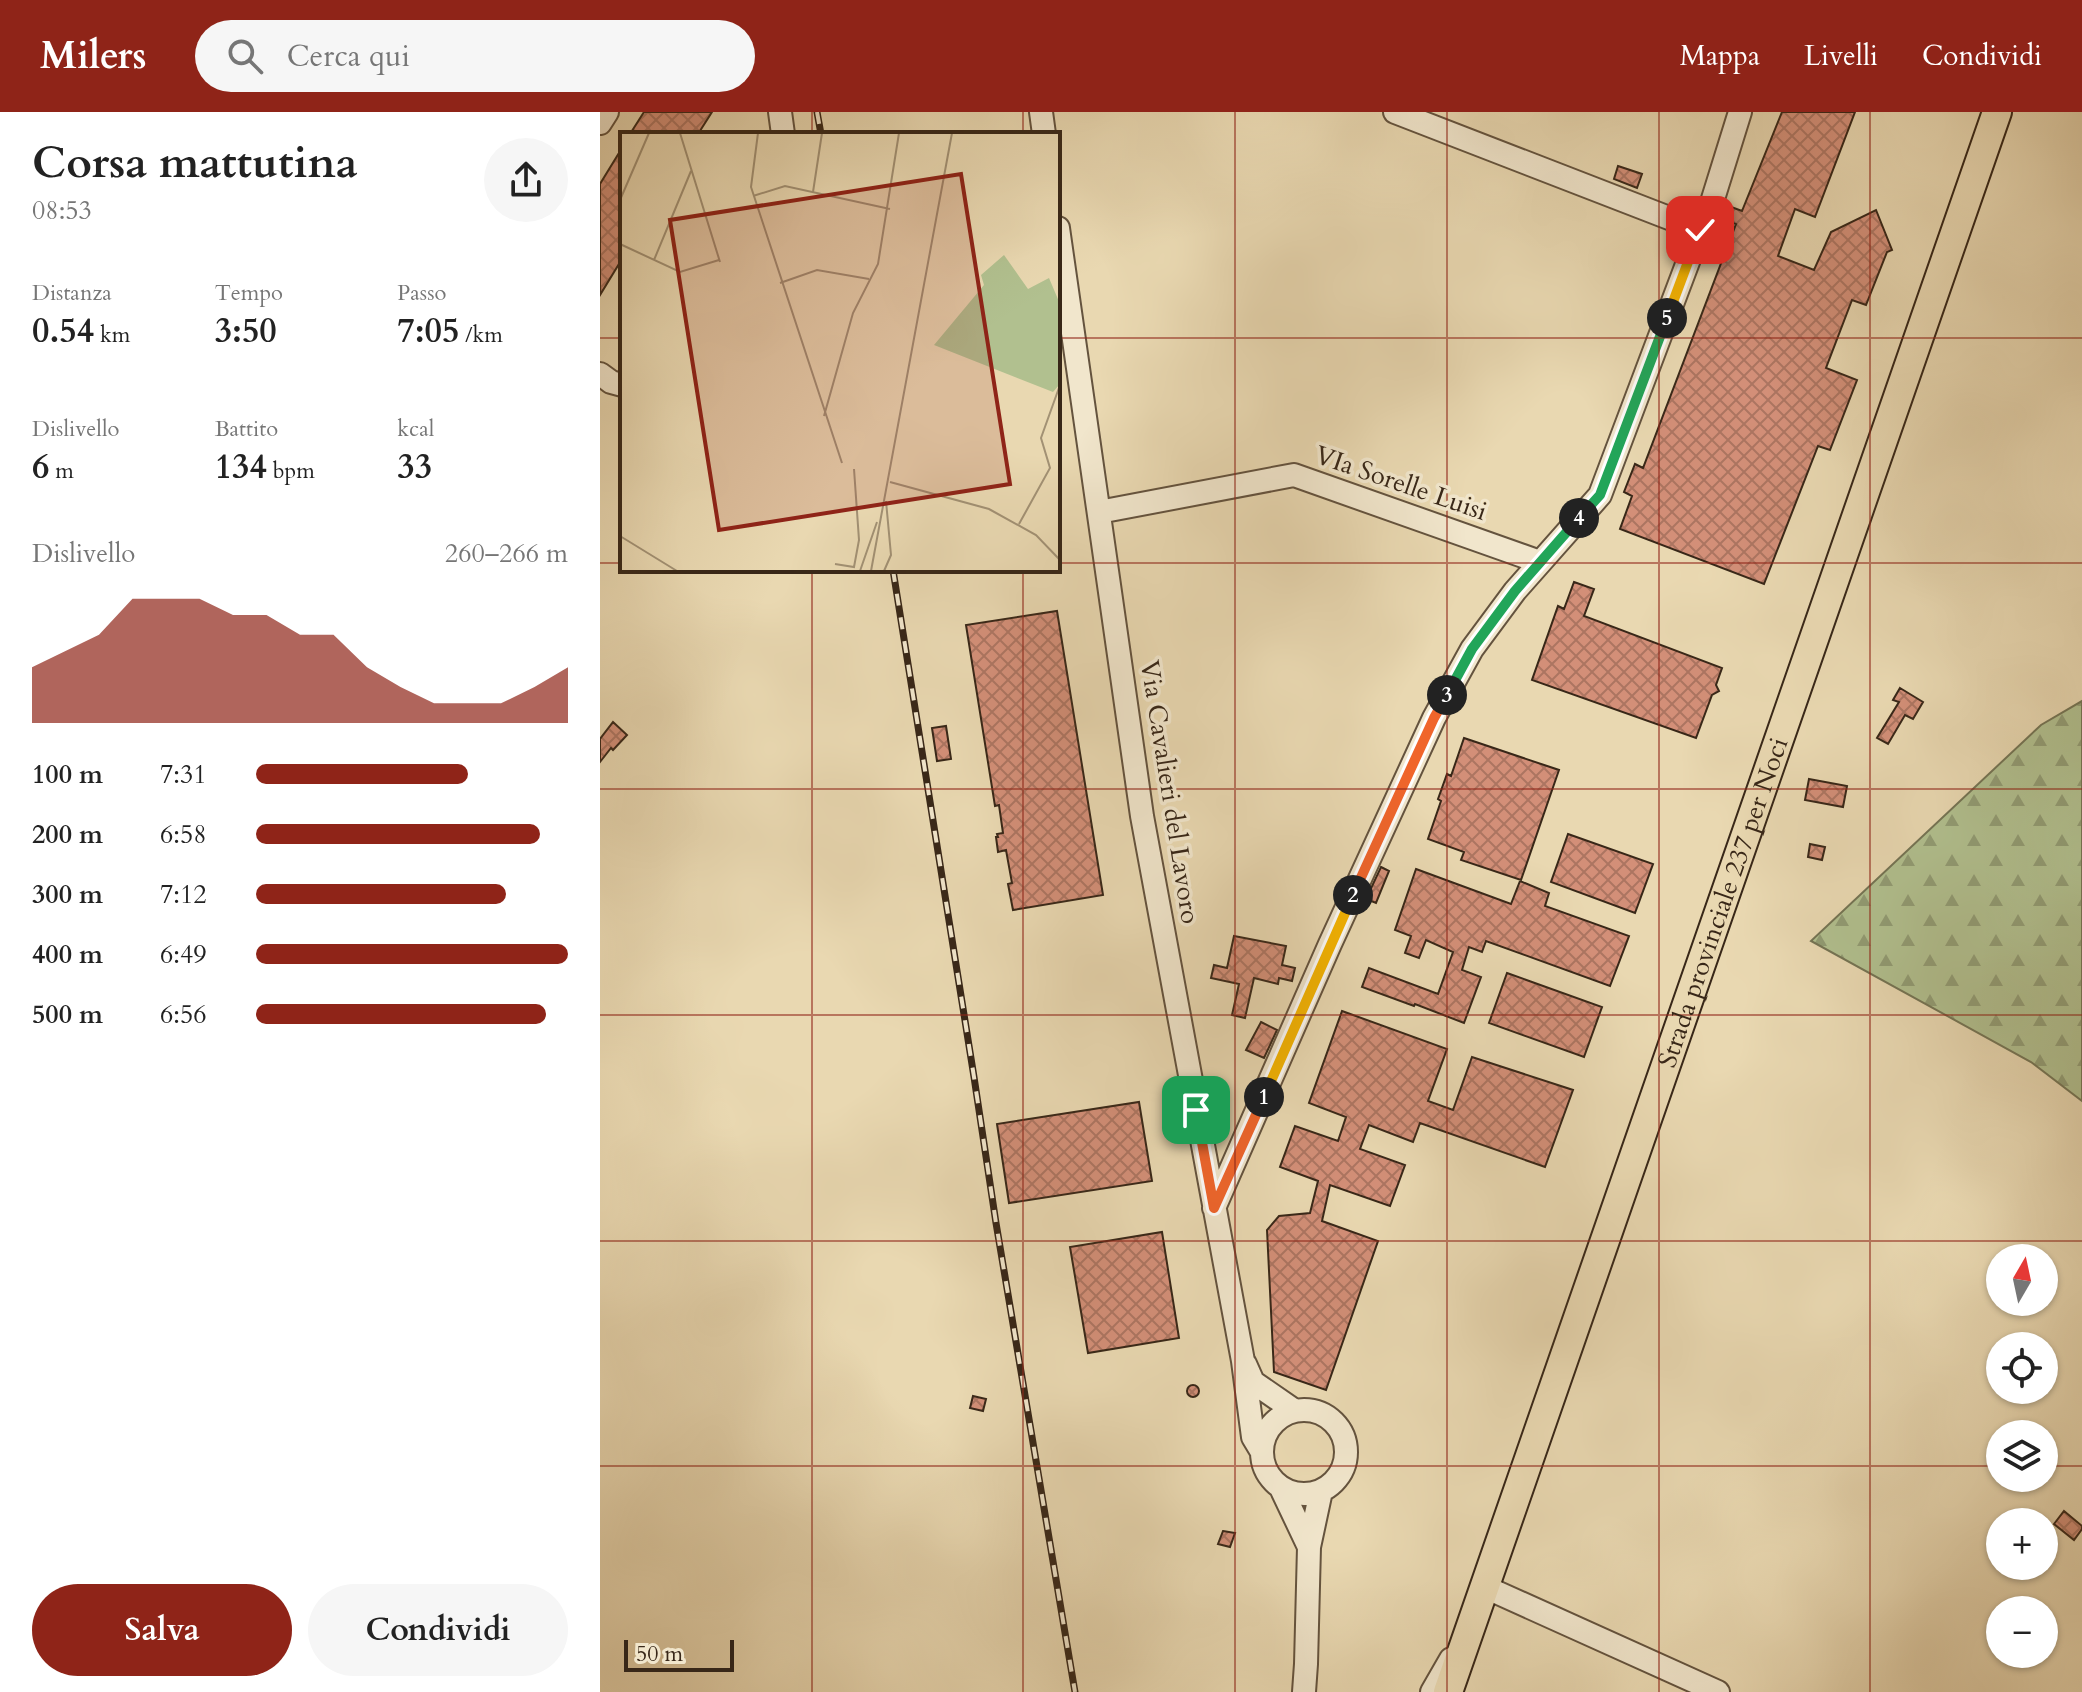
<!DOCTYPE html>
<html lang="it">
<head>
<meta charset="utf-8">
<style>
	body { margin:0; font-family:Cardo,serif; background:#f6f6f6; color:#222; height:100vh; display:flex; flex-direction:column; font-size:30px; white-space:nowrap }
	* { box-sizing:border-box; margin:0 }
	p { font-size:26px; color:#767676 }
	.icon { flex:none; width:44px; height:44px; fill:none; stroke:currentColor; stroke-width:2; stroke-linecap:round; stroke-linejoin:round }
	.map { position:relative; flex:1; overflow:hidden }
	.panel { display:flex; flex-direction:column; background:#fff; width:600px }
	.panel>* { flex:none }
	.needle { width:52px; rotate:9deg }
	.fabs { position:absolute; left:1386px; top:1132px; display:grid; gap:16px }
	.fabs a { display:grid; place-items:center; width:72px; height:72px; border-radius:50%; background:#fff; box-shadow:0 2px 6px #0004; font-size:40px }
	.scale { position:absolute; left:24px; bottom:20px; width:110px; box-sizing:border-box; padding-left:8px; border:4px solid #382718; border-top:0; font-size:22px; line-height:28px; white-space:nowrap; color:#382718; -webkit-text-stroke:6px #f1e6cc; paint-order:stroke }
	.pin { position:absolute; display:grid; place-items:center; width:68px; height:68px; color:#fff; margin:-34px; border-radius:16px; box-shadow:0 4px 12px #0006 }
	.km { position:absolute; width:40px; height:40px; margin:-20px; border-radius:50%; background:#222; color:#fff; font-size:22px; line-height:40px; text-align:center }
	.round { display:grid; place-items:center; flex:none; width:84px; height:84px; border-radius:42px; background:#f6f6f6 }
	.overview { display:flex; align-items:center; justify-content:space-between; height:136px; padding:0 32px }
	h1 { font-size:44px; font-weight:700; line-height:60px }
	.stats { display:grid; grid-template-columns:repeat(3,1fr); gap:12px; height:136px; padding:8px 32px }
	.stats div { display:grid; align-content:center }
	.stats b { font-size:34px; font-weight:700 }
	.stats small { font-size:22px; font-weight:400 }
	.stats p { font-size:22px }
	.chart { height:224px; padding:16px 32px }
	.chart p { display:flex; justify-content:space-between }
	.chart svg { width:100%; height:144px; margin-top:8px; fill:#8f2418; opacity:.7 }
	.action { display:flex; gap:16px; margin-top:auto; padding:16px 32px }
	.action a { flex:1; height:92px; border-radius:48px; background:#8f2418; color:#fff; font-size:32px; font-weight:700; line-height:92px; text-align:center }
	.action a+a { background:#f6f6f6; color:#222 }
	ul { padding:0 32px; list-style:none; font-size:26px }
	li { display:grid; grid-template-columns:128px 96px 1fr; align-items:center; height:60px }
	li i { height:20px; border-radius:10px; background:#8f2418 }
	header { display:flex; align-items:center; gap:48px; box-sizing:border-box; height:112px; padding:0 40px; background:#8f2418; color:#fff }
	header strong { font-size:38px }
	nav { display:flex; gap:44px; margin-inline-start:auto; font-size:28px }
	.search { width:560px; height:72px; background:#f6f6f6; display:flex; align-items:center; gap:20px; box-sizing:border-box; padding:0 28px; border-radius:44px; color:#767676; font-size:30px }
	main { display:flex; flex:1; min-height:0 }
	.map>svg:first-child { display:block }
	.forest { fill:url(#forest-firs); stroke:#747454; stroke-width:2 }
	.building { fill:url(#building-cross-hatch); stroke:#382718; stroke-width:2 }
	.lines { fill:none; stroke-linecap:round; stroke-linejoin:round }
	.minor-casing { stroke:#64533e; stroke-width:26 }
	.major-casing { stroke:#382718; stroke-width:32 }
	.minor { stroke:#f1e6cc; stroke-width:22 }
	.major { stroke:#e9d8b1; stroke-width:28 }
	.rail-casing { stroke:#382718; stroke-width:7 }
	.rail { stroke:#f1e6cc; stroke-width:4; stroke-dasharray:12; stroke-linecap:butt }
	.split-1-casing { stroke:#fff; stroke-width:16 }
	.split-2-casing { stroke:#fff; stroke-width:16 }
	.split-3-casing { stroke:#fff; stroke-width:16 }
	.split-4-casing { stroke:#fff; stroke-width:16 }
	.split-5-casing { stroke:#fff; stroke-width:16 }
	.split-6-casing { stroke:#fff; stroke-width:16 }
	.split-1 { stroke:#f0652b; stroke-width:10 }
	.split-2 { stroke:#f5b400; stroke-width:10 }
	.split-3 { stroke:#f0652b; stroke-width:10 }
	.split-4 { stroke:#22a559; stroke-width:10 }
	.split-5 { stroke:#22a559; stroke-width:10 }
	.split-6 { stroke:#f5b400; stroke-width:10 }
	.grid { fill:none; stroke:#8f2418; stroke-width:2; stroke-opacity:0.55 }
	.labels { text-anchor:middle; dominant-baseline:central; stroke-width:7; stroke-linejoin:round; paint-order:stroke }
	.street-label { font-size:26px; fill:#382718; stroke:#f1e6cc }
	.inset-road { fill:none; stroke:#a29174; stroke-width:2 }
	.view { fill:#8f2418; fill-opacity:0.15; stroke:#8f2418; stroke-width:4 }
	.inset-edge { fill:none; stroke:#382718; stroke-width:4 }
</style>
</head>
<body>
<header>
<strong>Milers</strong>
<div class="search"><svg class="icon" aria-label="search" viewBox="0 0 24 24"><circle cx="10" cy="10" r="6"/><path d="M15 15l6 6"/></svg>Cerca qui</div>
<nav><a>Mappa</a><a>Livelli</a><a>Condividi</a></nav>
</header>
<main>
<section class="panel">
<div class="overview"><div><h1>Corsa mattutina</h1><p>08:53</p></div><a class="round"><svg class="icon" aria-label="share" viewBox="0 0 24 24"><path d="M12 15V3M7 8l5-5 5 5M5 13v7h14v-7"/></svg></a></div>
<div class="stats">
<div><p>Distanza</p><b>0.54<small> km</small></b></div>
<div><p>Tempo</p><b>3:50</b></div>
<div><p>Passo</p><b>7:05<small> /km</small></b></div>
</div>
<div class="stats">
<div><p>Dislivello</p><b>6<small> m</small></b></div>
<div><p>Battito</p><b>134<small> bpm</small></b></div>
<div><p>kcal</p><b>33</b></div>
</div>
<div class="chart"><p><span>Dislivello</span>260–266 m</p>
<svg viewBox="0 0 160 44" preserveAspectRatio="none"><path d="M0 44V27L10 22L20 17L30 6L40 6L50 6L60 11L70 11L80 17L90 17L100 27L110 33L120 38L130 38L140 38L150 33L160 27V44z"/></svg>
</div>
<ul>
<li><b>100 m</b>7:31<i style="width:68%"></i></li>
<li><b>200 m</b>6:58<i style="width:91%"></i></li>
<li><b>300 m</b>7:12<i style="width:80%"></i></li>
<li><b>400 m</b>6:49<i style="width:100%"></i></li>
<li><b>500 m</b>6:56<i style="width:93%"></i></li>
</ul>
<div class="action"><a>Salva</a><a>Condividi</a></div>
</section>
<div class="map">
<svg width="1482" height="1580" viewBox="0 0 1482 1580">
	<defs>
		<pattern id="forest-firs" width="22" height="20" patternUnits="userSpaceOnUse" patternTransform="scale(2)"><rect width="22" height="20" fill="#b1c08f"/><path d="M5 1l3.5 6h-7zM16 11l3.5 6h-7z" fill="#919c74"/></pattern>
		<pattern id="building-cross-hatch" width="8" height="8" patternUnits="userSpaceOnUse" patternTransform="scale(2)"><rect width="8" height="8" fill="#d38f78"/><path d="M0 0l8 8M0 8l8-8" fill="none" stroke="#ac7561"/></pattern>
	</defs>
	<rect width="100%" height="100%" fill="#e9d8b1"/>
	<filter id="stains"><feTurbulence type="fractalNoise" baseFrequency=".0025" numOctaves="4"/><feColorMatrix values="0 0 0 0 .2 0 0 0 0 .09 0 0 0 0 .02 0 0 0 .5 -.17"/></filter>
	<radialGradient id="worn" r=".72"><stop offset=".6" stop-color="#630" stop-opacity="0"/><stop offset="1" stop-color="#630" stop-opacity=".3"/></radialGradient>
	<path class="forest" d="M1482,589V989L1431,950L1211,829L1441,613Z"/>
	<path class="building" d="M44,0H112L98,22H30Z
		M1182,0H1255L1215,105L1195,97L1178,144L1214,158L1231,120L1276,98L1292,138L1287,140L1266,193L1252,188L1226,256L1257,268L1230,338L1218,334L1164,472L1020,417L1032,384L1024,380L1035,352L1043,356L1136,112L1121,107L1126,93L1142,99Z
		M22,36V147L0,183V72Z
		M1018,54L1042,62L1037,76L1014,67Z
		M974,470L994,477L984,504L1122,556L1116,573L1119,579L1112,583L1096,626L932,568L958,494L964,497Z
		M457,499L503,783L413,798L408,772L412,771L406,738L398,740L396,725H398L397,722L403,721L399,693L395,694L366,513Z
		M1300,576L1323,590L1313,607L1305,603L1288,632L1277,626L1299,590L1293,588Z
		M13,610L27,623L13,638L11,636L0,650V627Z
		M346,614L351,647L337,649L332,616Z
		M864,626L959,658L921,768L861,748L864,740L828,727L841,689L838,687L847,662L851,664Z
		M1209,667L1247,674L1243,695L1205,688Z
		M968,722L1053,752L1035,801L951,770Z
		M1210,732L1225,735L1222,748L1208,745Z
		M781,755L789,759L776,791L766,787Z
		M816,757L911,792L920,769L949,781L945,794L1029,824L1010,874L886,829L882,840L869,835L862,858L881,865L864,911L815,892L814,894L762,875L769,856L838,882L853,840L826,828L819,846L805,841L811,824L795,818Z
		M634,824L686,834L682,853L695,856L692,869L679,866L678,872L654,866L645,906L632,903L639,872L611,866L614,853L627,856Z
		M907,861L1002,895L984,945L889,911Z
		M742,899L847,937L828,989L853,998L872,945L973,978L945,1055L820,1011L813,1030L769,1013L760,1037L805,1053L790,1094L730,1073L722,1109L778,1129L726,1278L674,1260L667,1118L679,1104L710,1101L718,1069L680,1055L695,1014L738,1029L746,1005L709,991Z
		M661,910L677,918L664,946L646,938Z
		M539,990L552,1069L409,1091L397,1012Z
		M562,1120L579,1226L488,1241L470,1135Z
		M587 1279a6 6 0 1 1 12 0a6 6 0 1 1-12 0Z
		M373,1284L386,1287L383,1299L370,1296Z
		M1464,1399L1482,1414V1417L1474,1428L1454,1412Z
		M623,1419L635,1421L630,1435L618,1432Z"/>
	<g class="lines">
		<g class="minor-casing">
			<path id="minor" d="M180,0L183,22
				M441,0L444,22
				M795,0L1100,118
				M0,11L7,0
				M458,116L542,704L643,1249L653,1325L662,1340
				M0,262L11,270L22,273
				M499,400L694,363L940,450
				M614,1096L730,832L834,606L872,537L915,479L1000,383L1100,118L1108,103L1140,0
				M645,1252L653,1270L695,1299
				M662 1340a42 42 0 1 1 84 0a42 42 0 1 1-84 0Z
				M681,1376L709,1435
				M885,1475L1118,1580
				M704,1580L706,1552L709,1435L721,1379
				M832,1580L851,1547"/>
		</g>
		<g class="major-casing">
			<g id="major">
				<path id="s1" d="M848,1580L1397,0"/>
			</g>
		</g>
		<use href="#minor" class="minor"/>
		<use href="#major" class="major"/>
		<g class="rail-casing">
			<path id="rail" d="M217,0L221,22
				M293,458L374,965L396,1111L475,1580"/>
		</g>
		<use href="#rail" class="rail"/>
	</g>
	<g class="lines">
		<g class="split-1-casing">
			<path id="split-1" d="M596,998L614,1096L664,985"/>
		</g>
		<g class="split-2-casing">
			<path id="split-2" d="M664,985L753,783"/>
		</g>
		<g class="split-3-casing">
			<path id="split-3" d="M753,783L834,606L847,583"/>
		</g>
		<g class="split-4-casing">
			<path id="split-4" d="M847,583L872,537L915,479L979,406"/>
		</g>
		<g class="split-5-casing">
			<path id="split-5" d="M979,406L1000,383L1067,206"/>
		</g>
		<g class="split-6-casing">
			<path id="split-6" d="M1067,206L1100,118"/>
		</g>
		<use href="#split-1" class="split-1"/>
		<use href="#split-2" class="split-2"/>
		<use href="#split-3" class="split-3"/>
		<use href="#split-4" class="split-4"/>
		<use href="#split-5" class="split-5"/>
		<use href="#split-6" class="split-6"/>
	</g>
	<path class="grid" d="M212,0V22M423,0V22M635,0V1580M847,0V1580M1059,0V1580M1270,0V1580M0,226H22M458,226H1482M0,451H22M458,451H1482M212,458V1580M423,458V1580M0,677H1482M0,903H1482M0,1129H1482M0,1354H1400M1444,1354H1482"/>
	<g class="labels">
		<g class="street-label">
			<text transform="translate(801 371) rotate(19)">VIa Sorelle Luisi</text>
			<text transform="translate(570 680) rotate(81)">Via Cavalieri del Lavoro</text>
			<text stroke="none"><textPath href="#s1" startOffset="836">Strada provinciale 237 per Noci</textPath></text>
		</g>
	</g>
	<g transform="translate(20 20)">
		<rect width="440" height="440" fill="#e9d8b1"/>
		<path d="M384,123L408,157L429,146L440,172V252L433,260L314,213L364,153L361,143Z" fill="#b1c08f"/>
		<path class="inset-road" d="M60,1L100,130M138,1L131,55L222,331M193,60L202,1M133,64L165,54L270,77M0,68L29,1M0,112L60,140L99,128M34,128L71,39M160,151L197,138L249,147M204,284L233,181L258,132L279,1M270,350L369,377L416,403L440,428M399,392L430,336L421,306L440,253M0,404L57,439M215,432L234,435L239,408L234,337M240,439L257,390M251,439L332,1M264,439L271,423L266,369"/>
		<path class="view" d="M341,42L390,352L99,398L50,88Z"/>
		<rect width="440" height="440" class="inset-edge"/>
	</g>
	<rect width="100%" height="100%" filter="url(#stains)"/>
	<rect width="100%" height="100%" fill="url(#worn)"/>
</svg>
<div class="fabs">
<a><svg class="needle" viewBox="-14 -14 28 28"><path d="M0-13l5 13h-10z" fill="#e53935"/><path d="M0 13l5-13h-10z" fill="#767676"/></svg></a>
<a><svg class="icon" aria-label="locate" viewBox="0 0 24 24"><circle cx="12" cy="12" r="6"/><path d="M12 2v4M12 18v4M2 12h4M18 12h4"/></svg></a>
<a><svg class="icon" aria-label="layers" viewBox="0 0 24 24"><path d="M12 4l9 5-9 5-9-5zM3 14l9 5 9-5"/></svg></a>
<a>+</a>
<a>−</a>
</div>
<div class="scale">50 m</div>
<div class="pin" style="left:596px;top:998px;background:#1e9e55"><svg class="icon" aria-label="arrive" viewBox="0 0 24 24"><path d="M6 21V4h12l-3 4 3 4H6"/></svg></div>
<div class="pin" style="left:1100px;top:118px;background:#d93025"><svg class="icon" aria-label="check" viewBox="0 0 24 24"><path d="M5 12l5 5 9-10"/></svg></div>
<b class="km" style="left:664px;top:985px">1</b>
<b class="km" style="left:753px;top:783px">2</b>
<b class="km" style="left:847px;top:583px">3</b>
<b class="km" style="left:979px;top:406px">4</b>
<b class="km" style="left:1067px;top:206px">5</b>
</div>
</main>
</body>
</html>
